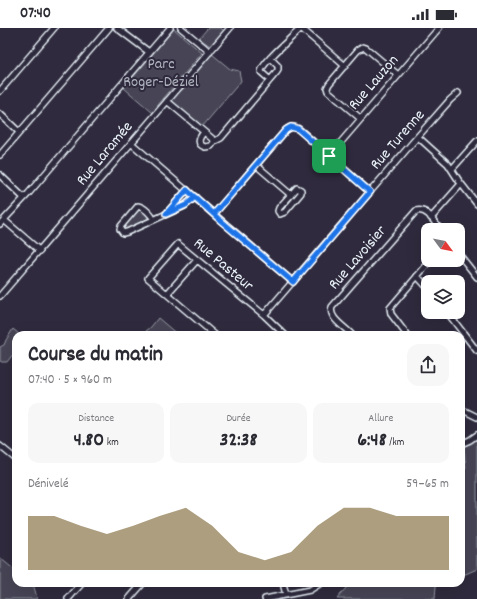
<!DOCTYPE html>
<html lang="fr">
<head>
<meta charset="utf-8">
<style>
	body { margin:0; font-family:Dekko,sans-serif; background:#f7f7f7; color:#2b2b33; height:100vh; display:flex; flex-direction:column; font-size:15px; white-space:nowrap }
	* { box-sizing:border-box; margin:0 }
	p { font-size:13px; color:#7c7c81 }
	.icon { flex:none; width:22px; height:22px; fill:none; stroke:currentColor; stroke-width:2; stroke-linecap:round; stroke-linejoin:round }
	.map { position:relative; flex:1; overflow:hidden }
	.details { position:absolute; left:12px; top:303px; width:453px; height:256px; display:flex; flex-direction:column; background:#fff; border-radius:12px; box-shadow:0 4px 16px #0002 }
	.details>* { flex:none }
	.needle { width:26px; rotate:122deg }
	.controls { position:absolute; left:421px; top:195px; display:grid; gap:8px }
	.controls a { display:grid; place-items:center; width:44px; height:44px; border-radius:8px; background:#fff; box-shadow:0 4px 16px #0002; font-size:20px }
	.pin { position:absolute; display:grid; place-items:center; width:34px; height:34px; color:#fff; margin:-17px; border-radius:8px; box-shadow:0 2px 6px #0006 }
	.round { display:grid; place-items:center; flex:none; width:42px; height:42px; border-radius:12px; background:#f7f7f7 }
	.summary { display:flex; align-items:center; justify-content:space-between; height:68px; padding:0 16px }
	h1 { font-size:22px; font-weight:700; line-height:30px }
	.figures { display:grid; grid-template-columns:repeat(3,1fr); gap:6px; height:68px; padding:4px 16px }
	.figures div { display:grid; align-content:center; border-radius:10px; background:#f7f7f7; text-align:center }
	.figures b { font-size:20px; font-weight:700 }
	.figures small { font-size:11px; font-weight:400 }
	.figures p { font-size:11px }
	.chart { height:112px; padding:8px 16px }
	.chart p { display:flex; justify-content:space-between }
	.chart svg { width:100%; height:72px; margin-top:4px; fill:#8a764a; opacity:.7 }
	.status { display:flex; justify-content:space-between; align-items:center; height:28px; padding:0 20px; background:#fff; direction:ltr }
	.status svg { height:11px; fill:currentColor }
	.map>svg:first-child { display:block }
	.green { fill:#464455; stroke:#979aa6 }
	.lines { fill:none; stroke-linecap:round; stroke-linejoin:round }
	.minor-casing { stroke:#e8f1f8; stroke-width:8 }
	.minor { stroke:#2f2a3d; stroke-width:5 }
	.route-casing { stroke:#fff; stroke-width:8 }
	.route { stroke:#1a73e8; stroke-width:5 }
	.labels { text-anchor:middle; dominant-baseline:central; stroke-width:4; stroke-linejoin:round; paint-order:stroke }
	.park-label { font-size:16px; fill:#afb4bf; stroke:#2f2a3d }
	.street-label { font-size:16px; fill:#e8f1f8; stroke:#2f2a3d }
</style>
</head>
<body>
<div class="status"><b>07:40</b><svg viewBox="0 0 49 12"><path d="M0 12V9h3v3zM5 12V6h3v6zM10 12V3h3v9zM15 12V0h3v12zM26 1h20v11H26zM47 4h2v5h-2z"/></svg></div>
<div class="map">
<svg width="477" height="571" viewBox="0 0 477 571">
	<rect width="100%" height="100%" fill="#2f2a3d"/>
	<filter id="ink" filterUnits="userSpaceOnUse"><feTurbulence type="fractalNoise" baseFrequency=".025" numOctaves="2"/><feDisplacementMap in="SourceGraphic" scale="8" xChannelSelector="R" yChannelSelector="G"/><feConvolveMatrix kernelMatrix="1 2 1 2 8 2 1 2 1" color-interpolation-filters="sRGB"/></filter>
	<g filter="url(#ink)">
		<path class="green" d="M208,0H221L224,3L210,18L199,10Z
			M174,1L202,25L158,77L153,85L124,60Z
			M212,26L230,41L239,43L241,53L202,99L173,74L172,72L178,65L183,61Z
			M139,180C144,182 149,186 147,192L125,202L123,201V199Z
			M158,290L178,307H147L146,303L151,299Z
			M13,301L19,306L16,307V322L7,334H2L0,333V319L4,317L6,312Z
			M477,411V541L461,548V441L466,440L464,418Z
			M0,530L16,543V555C34,555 33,553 37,571H0Z
			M350,555H443L436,558L435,571H337Z"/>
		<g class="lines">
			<g class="minor-casing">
				<path id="minor" d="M117,0L149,24
					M181,0L210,24
					M270,52L261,44C261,35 293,9 301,0L345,38
					M0,63L54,0
					M167,73L215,113
					M0,86L19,104
					M361,91L328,63L327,60L329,56L358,22L363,19L366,20L398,47
					M204,104C199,110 196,116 205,119L211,118L215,113L221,110L276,45L278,42V38L270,30
					M418,109L448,136L459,153L477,176
					M131,115L293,254
					M0,127L109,0
					M329,128L439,0
					M256,137L291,167
					M452,141L477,113
					M0,147L24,170
					M297,160L301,162V165L285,184L280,186L278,183L279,180Z
					M168,184L187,162
					M214,186L286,102C291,98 295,98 300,102L370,164
					M431,190L461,156
					M4,192L40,223
					M154,192C151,186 144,179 138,178L121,198L120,201L123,205L127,204L184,178L195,169
					M0,196L28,166L170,0
					M458,225L477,249
					M417,248L428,260
					M167,266L197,232
					M0,268L230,0
					M447,284L477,323
					M264,287L413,114L450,72L458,65
					M215,307L148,250L178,216L264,287L285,307
					M352,307C345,299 328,290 332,279L416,183C428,180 434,194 440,202
					M407,307L391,286L390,280L431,232
					M461,381L477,389
					M461,416L470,412L477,407
					M0,418L16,431
					M283,555L286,567
					M68,571L82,555
					M129,571L143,555
					M265,571L310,562L321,555"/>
			</g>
			<use href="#minor" class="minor"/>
		</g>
	</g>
	<g class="lines" filter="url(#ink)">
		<g class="route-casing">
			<path id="route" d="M329,128L298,101L291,99L286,102L214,186L195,169L186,177L166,186L187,162C198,172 209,182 220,192L293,254L370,164L329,128"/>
		</g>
		<use href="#route" class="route"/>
	</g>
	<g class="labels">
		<g class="park-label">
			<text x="161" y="36">Parc<tspan x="161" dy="18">Roger-Déziel</tspan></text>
		</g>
		<g class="street-label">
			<text transform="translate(374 55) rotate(-49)">Rue Lauzon</text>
			<text transform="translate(398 112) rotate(-49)">Rue Turenne</text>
			<text transform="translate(105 126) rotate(-50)">Rue Laramée</text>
			<text transform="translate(358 230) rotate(-49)">Rue Lavoisier</text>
			<text transform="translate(223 237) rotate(40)">Rue Pasteur</text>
		</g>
	</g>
</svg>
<div class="controls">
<a><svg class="needle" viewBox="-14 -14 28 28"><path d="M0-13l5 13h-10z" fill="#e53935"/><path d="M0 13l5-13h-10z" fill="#7c7c81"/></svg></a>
<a><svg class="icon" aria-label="layers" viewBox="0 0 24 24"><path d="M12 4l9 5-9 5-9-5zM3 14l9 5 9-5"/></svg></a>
</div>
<div class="pin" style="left:329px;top:128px;background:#1e9e55"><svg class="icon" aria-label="arrive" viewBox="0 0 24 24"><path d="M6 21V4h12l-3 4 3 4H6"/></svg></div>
<section class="details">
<div class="summary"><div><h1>Course du matin</h1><p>07:40 · 5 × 960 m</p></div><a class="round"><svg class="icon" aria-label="share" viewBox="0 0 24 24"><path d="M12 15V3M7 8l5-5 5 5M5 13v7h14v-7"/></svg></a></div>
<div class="figures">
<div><p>Distance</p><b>4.80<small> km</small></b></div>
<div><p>Durée</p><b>32:38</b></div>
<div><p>Allure</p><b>6:48<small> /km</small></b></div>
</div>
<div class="chart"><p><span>Dénivelé</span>59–65 m</p>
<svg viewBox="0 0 160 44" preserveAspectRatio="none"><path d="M0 44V11L10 11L20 17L30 22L40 17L50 11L60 6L70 17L80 33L90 38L100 33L110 17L120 6L130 6L140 11L150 11L160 11V44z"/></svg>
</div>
</section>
</div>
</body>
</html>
